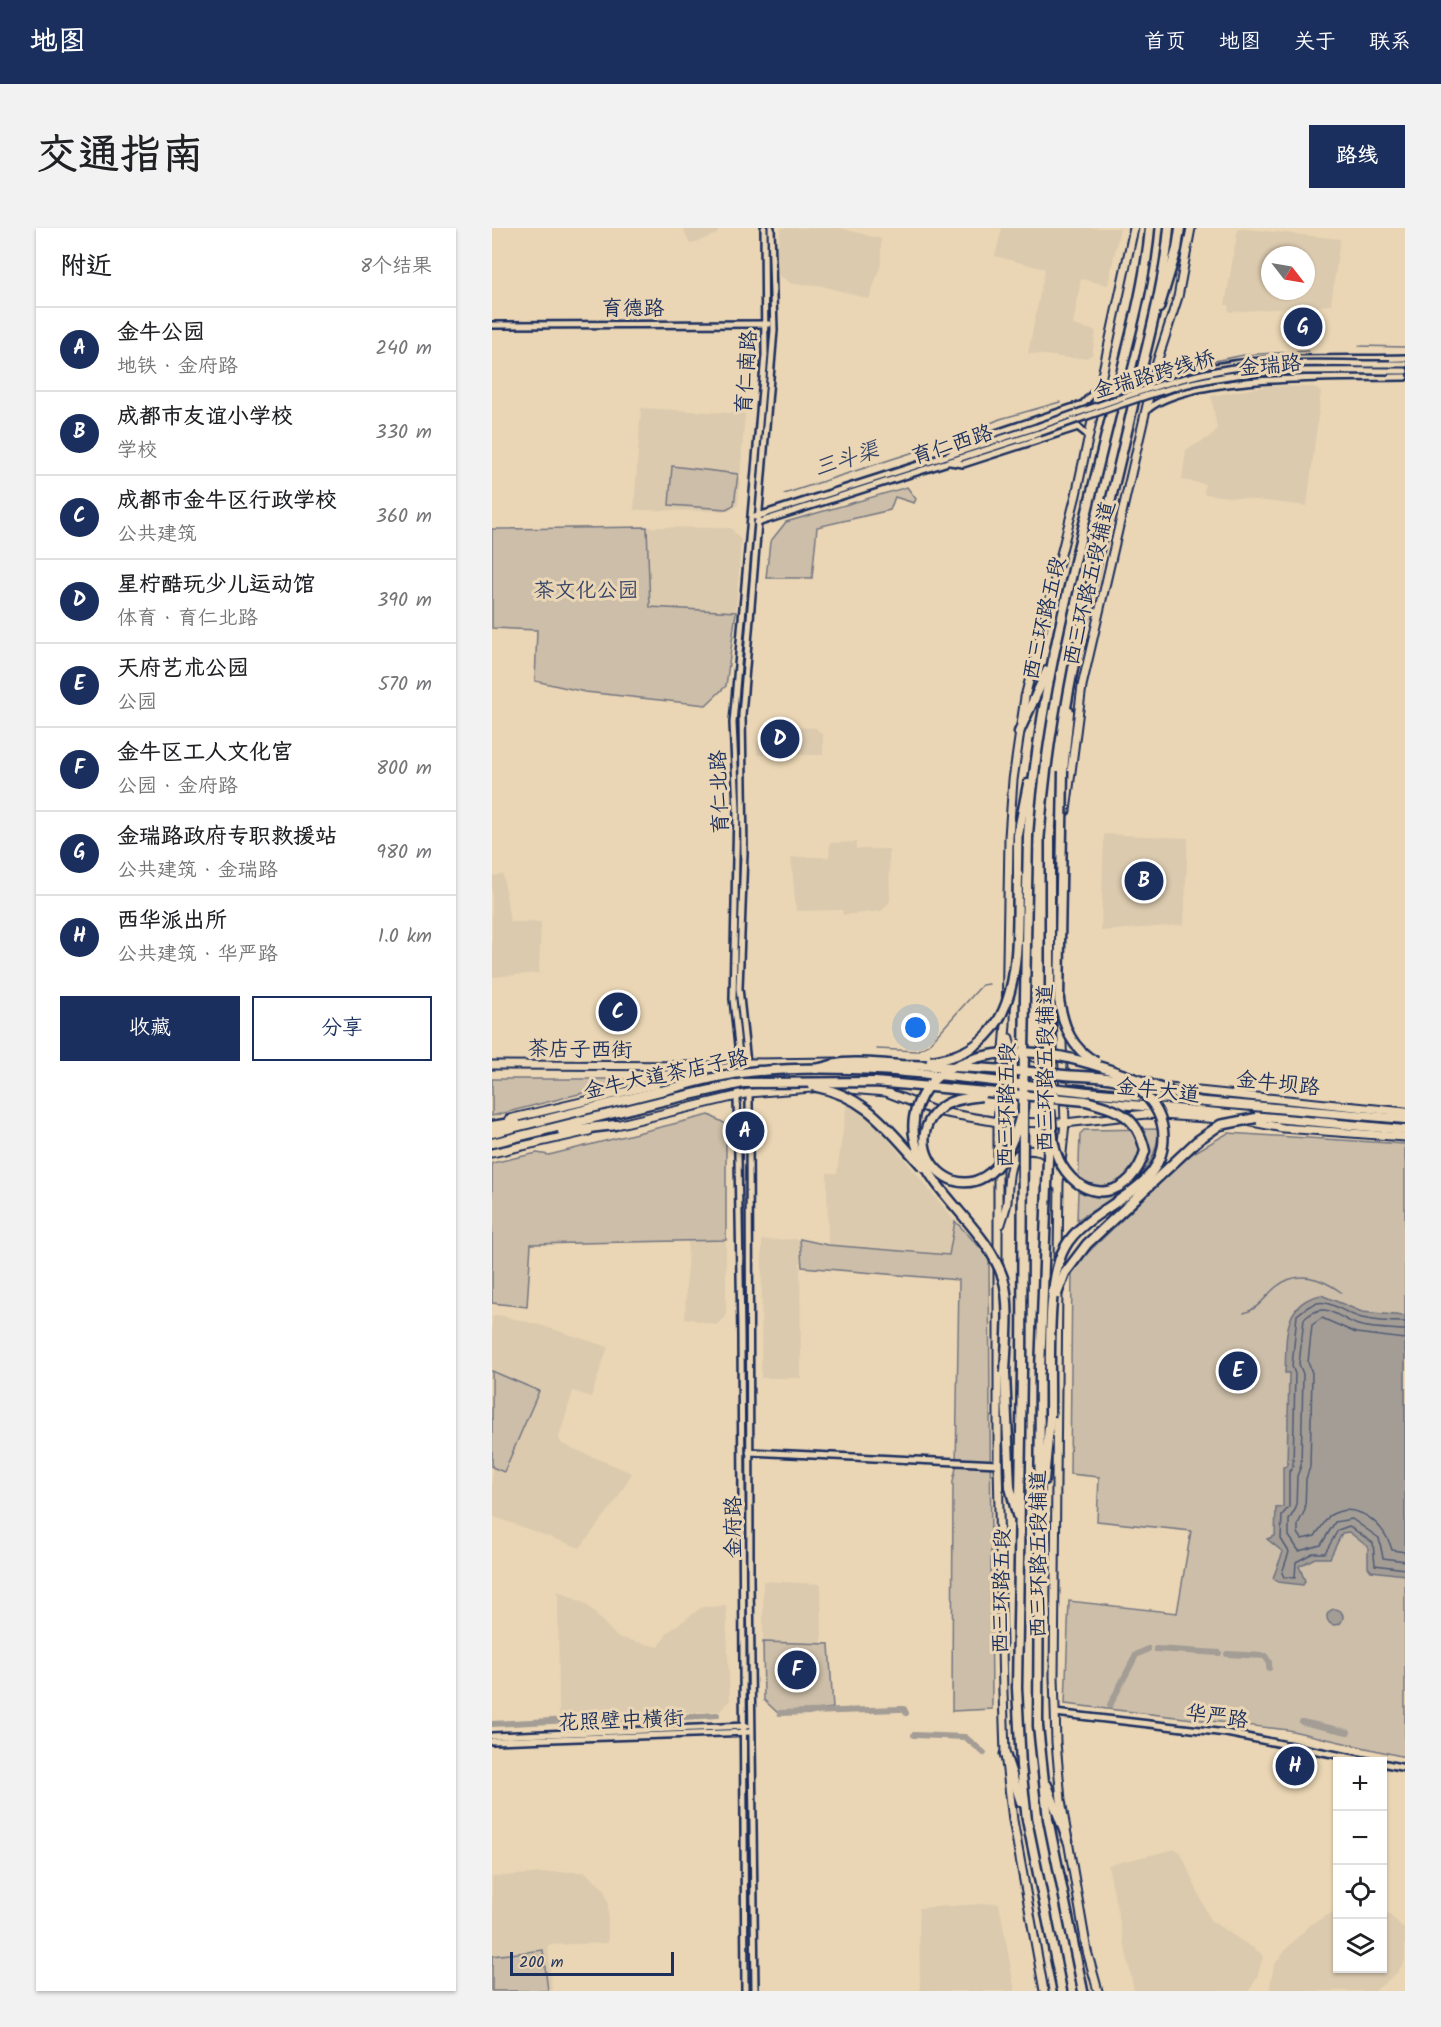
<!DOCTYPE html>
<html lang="zh">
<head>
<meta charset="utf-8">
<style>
  :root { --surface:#fff; --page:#f2f2f2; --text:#202124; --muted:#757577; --line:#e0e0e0; --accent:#1b2f5e }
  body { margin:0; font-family:Kalam,"LXGW WenKai TC",sans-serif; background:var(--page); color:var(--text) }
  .controls { position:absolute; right:18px; bottom:18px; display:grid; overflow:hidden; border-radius:0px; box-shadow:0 2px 4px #0004 }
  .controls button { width:54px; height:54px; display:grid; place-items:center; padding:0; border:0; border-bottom:2px solid var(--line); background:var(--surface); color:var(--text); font:30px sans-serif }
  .compass { position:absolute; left:769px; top:18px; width:54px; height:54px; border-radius:50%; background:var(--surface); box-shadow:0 2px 4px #0004; rotate:121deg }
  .scale { position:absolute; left:18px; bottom:15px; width:164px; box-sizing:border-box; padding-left:6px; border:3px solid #1b2f5e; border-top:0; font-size:16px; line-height:21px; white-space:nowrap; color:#1b2f5e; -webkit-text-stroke:4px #ead6b4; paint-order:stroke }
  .you { position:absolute; left:424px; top:800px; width:21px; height:21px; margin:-15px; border:4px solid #fff; border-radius:50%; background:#1a73e8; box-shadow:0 0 0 9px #1a73e833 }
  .badge { display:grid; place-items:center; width:39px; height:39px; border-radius:50%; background:var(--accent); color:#fff; font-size:20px; font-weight:700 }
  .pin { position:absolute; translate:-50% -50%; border:3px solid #fff; box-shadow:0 2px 6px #0006 }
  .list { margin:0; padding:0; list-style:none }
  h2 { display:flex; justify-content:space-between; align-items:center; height:78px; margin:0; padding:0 24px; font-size:26px }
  h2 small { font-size:20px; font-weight:400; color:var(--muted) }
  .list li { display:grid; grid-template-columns:39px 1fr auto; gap:18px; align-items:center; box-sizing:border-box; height:84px; padding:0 24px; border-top:2px solid var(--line) }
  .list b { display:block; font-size:22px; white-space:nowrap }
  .list p { margin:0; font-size:20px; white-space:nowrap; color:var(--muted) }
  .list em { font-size:20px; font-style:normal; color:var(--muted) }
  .actions { display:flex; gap:12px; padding:18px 24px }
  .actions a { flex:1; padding:14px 0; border:2px solid var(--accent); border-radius:0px; text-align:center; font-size:21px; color:var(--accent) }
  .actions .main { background:var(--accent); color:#fff }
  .icon { flex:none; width:33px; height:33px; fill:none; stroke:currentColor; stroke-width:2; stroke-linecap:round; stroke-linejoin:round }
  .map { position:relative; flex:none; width:913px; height:1763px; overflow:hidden; border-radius:0px }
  header { display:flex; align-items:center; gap:36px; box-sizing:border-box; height:84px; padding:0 30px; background:var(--accent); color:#fff }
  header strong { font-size:28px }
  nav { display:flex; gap:33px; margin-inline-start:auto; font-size:21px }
  .intro { display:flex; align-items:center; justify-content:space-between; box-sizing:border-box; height:144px; padding:0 36px }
  h1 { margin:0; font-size:42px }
  .button { padding:15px 27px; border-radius:0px; background:var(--accent); color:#fff; font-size:21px; font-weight:700 }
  main { display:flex; gap:36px; padding:0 36px }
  aside { flex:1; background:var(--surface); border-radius:0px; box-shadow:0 2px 4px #0004 }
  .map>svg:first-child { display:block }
  .built { fill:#dbcaae; fill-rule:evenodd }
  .green { fill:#ccbea8; stroke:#747683; stroke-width:1.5 }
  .water { fill:#a39d96; stroke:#6d7180; stroke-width:1.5 }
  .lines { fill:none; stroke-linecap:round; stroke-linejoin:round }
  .shore { stroke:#515b74; stroke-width:1.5 }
  .stream { stroke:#6d7180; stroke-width:1.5 }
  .canal { stroke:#a39d96; stroke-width:6 }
  .minor-casing { stroke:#1b2f5e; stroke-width:10 }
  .major-casing { stroke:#1b2f5e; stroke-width:11 }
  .highway-casing { stroke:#1b2f5e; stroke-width:13 }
  .minor { stroke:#ead6b4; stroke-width:5 }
  .major { stroke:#ead6b4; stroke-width:7 }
  .highway { stroke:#ead6b4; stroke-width:8 }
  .minor-bridge-casing { stroke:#1b2f5e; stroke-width:10; stroke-linecap:butt }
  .highway-bridge-casing { stroke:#1b2f5e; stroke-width:13; stroke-linecap:butt }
  .minor-bridge { stroke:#ead6b4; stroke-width:5 }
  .highway-bridge { stroke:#ead6b4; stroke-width:8 }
  .labels { text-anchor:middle; stroke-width:6; stroke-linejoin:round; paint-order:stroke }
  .street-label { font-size:21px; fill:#1b2f5e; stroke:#ead6b4 }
  .park-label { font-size:21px; fill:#364469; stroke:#ead6b4 }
  .water-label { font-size:22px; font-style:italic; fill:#364569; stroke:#ead6b4 }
</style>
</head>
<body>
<header>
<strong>地图</strong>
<nav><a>首页</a><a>地图</a><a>关于</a><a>联系</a></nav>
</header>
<div class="intro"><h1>交通指南</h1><a class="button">路线</a></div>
<main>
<aside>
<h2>附近<small>8个结果</small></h2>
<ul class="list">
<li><span class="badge">A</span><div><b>金牛公园</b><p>地铁 · 金府路</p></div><em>240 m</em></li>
<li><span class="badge">B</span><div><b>成都市友谊小学校</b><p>学校</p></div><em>330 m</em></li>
<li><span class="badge">C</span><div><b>成都市金牛区行政学校</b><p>公共建筑</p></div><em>360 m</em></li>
<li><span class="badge">D</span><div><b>星柠酷玩少儿运动馆</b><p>体育 · 育仁北路</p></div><em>390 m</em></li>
<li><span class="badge">E</span><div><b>天府艺术公园</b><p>公园</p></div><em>570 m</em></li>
<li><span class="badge">F</span><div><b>金牛区工人文化宫</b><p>公园 · 金府路</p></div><em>800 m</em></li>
<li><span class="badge">G</span><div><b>金瑞路政府专职救援站</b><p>公共建筑 · 金瑞路</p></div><em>980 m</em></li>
<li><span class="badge">H</span><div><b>西华派出所</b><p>公共建筑 · 华严路</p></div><em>1.0 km</em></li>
</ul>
<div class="actions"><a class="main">收藏</a><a>分享</a></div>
</aside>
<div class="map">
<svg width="913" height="1763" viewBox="0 0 913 1763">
  <rect width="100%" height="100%" fill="#ead6b4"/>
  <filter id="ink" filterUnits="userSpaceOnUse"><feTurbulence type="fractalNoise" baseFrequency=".0167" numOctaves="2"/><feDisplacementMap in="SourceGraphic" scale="12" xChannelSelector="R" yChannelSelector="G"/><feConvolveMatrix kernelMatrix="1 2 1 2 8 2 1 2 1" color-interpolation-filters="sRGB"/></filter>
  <g filter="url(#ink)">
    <g class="built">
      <polygon points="191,0 227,0 225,6 198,16"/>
      <polygon points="289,0 348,0 389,11 389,36 377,71 327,57 300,56 281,43"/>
      <polygon points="510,0 628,0 616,57 589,51 581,97 604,103 600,127 594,130 576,130 536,125 553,41 503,28"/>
      <path d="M746 0 848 11 839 77 737 84 736 77H733ZM778 27H814V63H778Z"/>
      <polygon points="776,158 822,159 829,164 815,278 712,266 713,256 690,252 694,222 721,207 725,200 719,168"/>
      <polygon points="149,180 253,186 246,277 237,283 142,282"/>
      <polygon points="155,299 239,300 249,312 244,384 158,379"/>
      <polygon points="279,498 324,500 331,508 331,527 265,527 265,515"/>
      <polygon points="612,606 696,610 692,697 609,703"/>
      <polygon points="364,614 364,621 397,621 398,673 390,683 351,687 350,682 304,683 299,629 337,629 338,615"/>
      <polygon points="11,646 18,694 49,694 47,745 0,749 0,648"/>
      <polygon points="355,873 374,884 463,993 457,1027 336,1017 335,945 345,945"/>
      <polygon points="308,1011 309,1150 269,1150 270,1012"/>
      <polygon points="234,1012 234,1089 224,1097 193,1090 196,1013"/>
      <polygon points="6,1087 48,1097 116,1119 99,1169 81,1163 67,1210 70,1216 140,1245 124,1273 88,1320 0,1288 0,1089"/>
      <polygon points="271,1353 329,1356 330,1416 271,1414"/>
      <polygon points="66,1363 94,1376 125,1409 167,1419 176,1404 210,1379 234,1378 238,1473 228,1483 67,1489"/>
      <polygon points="684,1621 689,1625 718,1692 767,1724 771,1729 765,1749 757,1763 642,1763 616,1637"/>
      <polygon points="64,1644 93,1644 112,1661 116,1675 116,1715 56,1717 60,1763 0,1763 0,1649"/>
      <polygon points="507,1675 523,1763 428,1763 427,1680"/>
      <polygon points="891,1681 913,1701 913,1732 906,1744 883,1763 777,1763 782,1737 797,1718 818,1697 845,1682 846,1740 890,1740"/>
    </g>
    <g class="green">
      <polygon points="180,238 246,246 242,277 234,281 177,277"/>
      <polygon points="415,259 424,271 422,275 403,269 398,282 325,299 320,350 274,350 278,314 294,294"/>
      <polygon points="155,299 158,379 244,384 234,458 214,477 93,464 43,453 45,402 0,400 0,301"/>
      <polygon points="0,851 146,851 0,888"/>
      <polygon points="217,887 234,896 234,1012 39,1016 35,1079 0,1075 0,935 45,925 57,927"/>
      <path d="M667 901C662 955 627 966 585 992L588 906 592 902Z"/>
      <polygon points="736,905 913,916 913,1529 796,1502 573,1476 577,1373 685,1385 699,1303 605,1293 607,1249 578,1246 580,1040 696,928"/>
      <polygon points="463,993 497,1029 500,1481 460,1483 461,1253 464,1240 467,1052 310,1039 308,1011 336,1017 457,1027"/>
      <polygon points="0,1143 47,1163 12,1244 0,1239"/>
      <polygon points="271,1414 337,1416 341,1480 288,1487 272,1472"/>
      <polygon points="51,1722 56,1763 0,1763 0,1728"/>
    </g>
    <g class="water">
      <path d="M829 1067 870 1084 913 1088V1347L879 1343 876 1339V1319L857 1304 850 1305 838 1330H823L807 1338 813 1353 811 1357 786 1354 781 1350 791 1324 775 1311 783 1308 784 1280 791 1279V1239L795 1238 797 1145H793C795 1112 789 1075 829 1067Z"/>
      <circle cx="843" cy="1389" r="8"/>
    </g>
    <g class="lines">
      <g class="shore">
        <path d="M913 1094C899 1094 883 1093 870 1090 841 1082 834 1061 805 1087L800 1138 803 1146 801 1238 797 1245V1279L790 1287 789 1311 797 1324 790 1345 792 1349 803 1350 804 1334 821 1325H833L846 1302 857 1298 881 1315 883 1337 913 1341"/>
        <path d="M913 1102C899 1101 880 1101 866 1097 843 1089 834 1071 812 1091L807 1136 811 1146 809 1238 805 1248 804 1280 797 1292V1308L807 1323 829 1317 843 1294 860 1291 887 1310 891 1330 913 1333"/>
        <path d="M913 1111 864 1105 830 1090 820 1097 816 1134 820 1145 818 1239 814 1251 813 1282 806 1296V1305L810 1311 823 1308 837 1288C864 1271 893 1296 900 1322L913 1324"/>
      </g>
      <g class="stream">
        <polyline points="867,118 913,119"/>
        <polyline points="698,138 752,127 817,123"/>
        <polyline points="464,210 508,191 568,174"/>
        <polyline points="292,266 425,223"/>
        <polyline points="385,821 425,823 436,817 490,757 497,756"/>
        <path d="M752 1085C768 1080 773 1068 784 1059 806 1041 829 1050 849 1064"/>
      </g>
      <g class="canal">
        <polyline points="664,1421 727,1425"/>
        <polyline points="735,1426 773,1428 777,1434 777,1440"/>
        <polyline points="618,1477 644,1427 656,1421"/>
        <polyline points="288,1485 408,1481 412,1481 414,1485"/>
        <polyline points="192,1489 225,1487"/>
        <polyline points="97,1491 163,1490"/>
        <polyline points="810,1494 856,1504"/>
        <polyline points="0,1496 80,1492"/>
        <polyline points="422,1507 473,1509 492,1525"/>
      </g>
      <g class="minor-casing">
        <g id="minor">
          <polyline points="0,97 277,96"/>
          <polyline points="898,136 913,136"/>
          <path d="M665 141 667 148 675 151C755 125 830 132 913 130"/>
          <polyline points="898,143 913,143"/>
          <path d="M654 183C693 145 856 150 913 149"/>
          <polyline points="460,224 480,213 591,176 605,161"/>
          <polyline points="458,234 471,236 586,199 596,207"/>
          <polyline points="263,289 545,199"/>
          <polyline points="265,295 547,205"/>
          <polyline points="255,835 247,760 252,625 250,487 282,102 279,0"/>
          <polyline points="484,845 512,848"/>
          <polyline points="257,865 258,1352 263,1763"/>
          <polyline points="257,1224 506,1236"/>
          <polyline points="563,1485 734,1505 881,1534"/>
          <polyline points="0,1508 255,1498"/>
          <polyline points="0,1513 259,1504"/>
          <polyline points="890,1535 913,1540"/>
          <polyline points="253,1763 249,1106 245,868 248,836 241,771 245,581 241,495 273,127 272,0"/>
        </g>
      </g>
      <g class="major-casing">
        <g id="major">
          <polyline points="574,583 590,458 665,134 686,69 699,0"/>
          <path d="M517 810C520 830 541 848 560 834"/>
          <polyline points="0,837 224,838"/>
          <polyline points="454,842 484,845"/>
          <polyline points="512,848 561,850"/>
          <polyline points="578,851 627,856"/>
          <polyline points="677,860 913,884"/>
          <polyline points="17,891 255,835 344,834"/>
          <polyline points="755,893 791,900 913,909"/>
          <polyline points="120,898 257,865 332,859 394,864 443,883 506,894 573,895 654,886 744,892"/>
          <polyline points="0,925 97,903"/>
          <path d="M509 996C511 989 514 981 515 974 517 953 513 917 545 923 561 926 561 944 564 957"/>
          <polyline points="566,1032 567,955 573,895 569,789"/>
          <polyline points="566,1061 562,1448 564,1514 569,1572 595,1723 606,1763"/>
          <polyline points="552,1763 521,1592 513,1526 511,1464 506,1236 506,894 514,796 517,609 521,552 533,469 584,267 642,0"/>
        </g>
      </g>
      <g class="highway-casing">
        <g id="highway">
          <polyline points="667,80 685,21 688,0"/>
          <polyline points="527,504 555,443"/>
          <polyline points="571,543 577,484"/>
          <path d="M536 608C546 463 586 323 620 182 634 122 653 61 658 0"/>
          <path d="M558 610C568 461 609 318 642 173 655 116 672 58 677 0"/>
          <polyline points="526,647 526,607 536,556"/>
          <polyline points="595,864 913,891"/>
          <polyline points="606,874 913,902"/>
          <polyline points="0,898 24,894"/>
          <polyline points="70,903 123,897"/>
          <polyline points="0,905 168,863"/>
          <polyline points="0,915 170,873"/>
          <polyline points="530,1142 525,1460 529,1538 535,1592 570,1763"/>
          <polyline points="548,1142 546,1498 556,1591 591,1763"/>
          <polyline points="513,1145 518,1259 525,1287"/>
          <polyline points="552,1252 558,1189"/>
          <polyline points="513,1526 529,1574"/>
          <polyline points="555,1557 576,1613"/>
        </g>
      </g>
      <use href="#minor" class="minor"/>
      <use href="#major" class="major"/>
      <use href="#highway" class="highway"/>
      <g class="minor-bridge-casing">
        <g id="minor-bridge">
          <path d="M545 199C604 179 663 155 724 143 781 132 841 136 898 136"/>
          <path d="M547 205C609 184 672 157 737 148 790 141 844 143 898 143"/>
        </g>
      </g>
      <g class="highway-bridge-casing">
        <g id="highway-bridge">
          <path d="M571 543 567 772C572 800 579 820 604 834"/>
          <polyline points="558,610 558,874"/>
          <path d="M439 833C536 821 524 720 526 647"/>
          <path d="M324 841C333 839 342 836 351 835 370 833 390 836 409 837 464 838 518 842 572 847 595 849 623 847 643 859 663 872 674 894 671 917 665 967 596 978 573 1019 553 1053 559 1147 558 1189"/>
          <path d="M321 858C376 869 395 900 431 939"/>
          <path d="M168 863C195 857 222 848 249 845 361 831 483 852 595 864"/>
          <path d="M489 868C477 870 460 871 450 879 392 923 493 1018 528 890"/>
          <path d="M170 873 251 855 383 854 594 873C626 882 645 887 653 923 640 969 594 979 569 936 560 921 560 900 558 882"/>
          <polyline points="565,1066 573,1045 595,1016 705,913 728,897 764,890"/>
          <polyline points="530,1142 531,879 536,608"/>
          <polyline points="548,1142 557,905"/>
          <path d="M513 1145C514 1118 519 1075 511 1050 494 1000 444 970 426 922 417 899 422 877 436 858 447 845 463 837 478 832 556 806 634 851 706 873"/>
        </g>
      </g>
      <use href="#minor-bridge" class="minor-bridge"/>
      <use href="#highway-bridge" class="highway-bridge"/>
    </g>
  </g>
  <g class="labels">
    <g class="street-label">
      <text x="141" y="87">育德路</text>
      <text transform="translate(778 137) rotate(-5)" y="7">金瑞路</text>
      <text transform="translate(254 144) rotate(-86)" y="7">育仁南路</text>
      <text transform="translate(662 146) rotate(-16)" y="7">金瑞路跨线桥</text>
      <text transform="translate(460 216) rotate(-18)" y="7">育仁西路</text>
      <text transform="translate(597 355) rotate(-77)" y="7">西三环路五段辅道</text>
      <text transform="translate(552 390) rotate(-77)" y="7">西三环路五段</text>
      <text transform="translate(227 564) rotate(-92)" y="7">育仁北路</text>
      <text transform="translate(88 821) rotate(1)" y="7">茶店子西街</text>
      <text transform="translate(553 840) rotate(-90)" y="7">西三环路五段辅道</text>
      <text transform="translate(174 846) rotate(-12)" y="7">金牛大道茶店子路</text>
      <text transform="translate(786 855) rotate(6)" y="7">金牛坝路</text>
      <text transform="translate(666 862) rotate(6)" y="7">金牛大道</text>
      <text transform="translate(514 877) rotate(-89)" y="7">西三环路五段</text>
      <text transform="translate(241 1299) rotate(-90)" y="7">金府路</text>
      <text transform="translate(546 1326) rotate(-90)" y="7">西三环路五段辅道</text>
      <text transform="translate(509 1363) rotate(-89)" y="7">西三环路五段</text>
      <text transform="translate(725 1488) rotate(8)" y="7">华严路</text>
      <text transform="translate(129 1492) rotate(-2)" y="7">花照壁中横街</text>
    </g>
    <g class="park-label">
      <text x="94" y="369">茶文化公园</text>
    </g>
    <g class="water-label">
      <text transform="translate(354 230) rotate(-18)" y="8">三斗渠</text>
    </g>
  </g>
</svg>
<div class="controls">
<button>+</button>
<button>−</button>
<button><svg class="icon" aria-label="locate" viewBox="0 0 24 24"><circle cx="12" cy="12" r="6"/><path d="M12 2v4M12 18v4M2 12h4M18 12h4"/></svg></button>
<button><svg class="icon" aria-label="layers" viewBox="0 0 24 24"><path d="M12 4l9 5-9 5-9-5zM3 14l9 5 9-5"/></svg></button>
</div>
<svg class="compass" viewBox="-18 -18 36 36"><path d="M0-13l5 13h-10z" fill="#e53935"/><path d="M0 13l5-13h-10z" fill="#757577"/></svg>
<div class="scale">200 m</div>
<div class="you"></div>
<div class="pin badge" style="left:253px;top:903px">A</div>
<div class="pin badge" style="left:652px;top:653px">B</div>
<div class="pin badge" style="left:126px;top:784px">C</div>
<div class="pin badge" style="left:288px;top:511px">D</div>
<div class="pin badge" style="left:746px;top:1143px">E</div>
<div class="pin badge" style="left:305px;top:1442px">F</div>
<div class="pin badge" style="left:811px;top:99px">G</div>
<div class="pin badge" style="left:803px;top:1538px">H</div>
</div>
</main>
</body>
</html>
